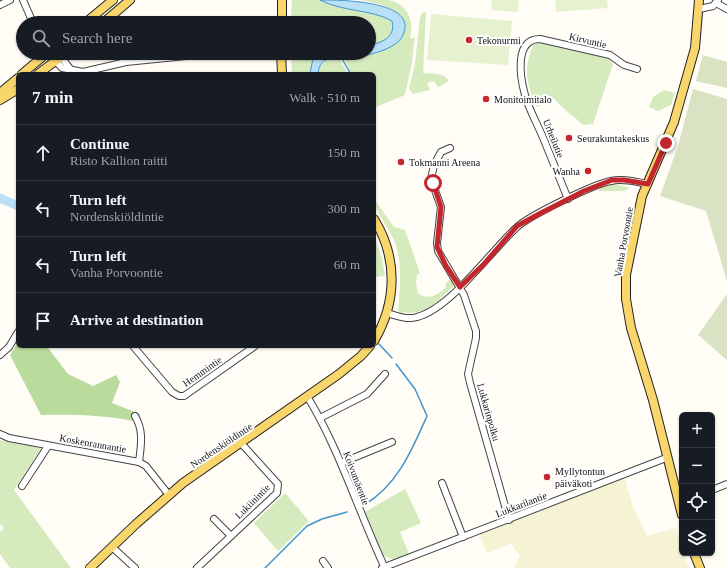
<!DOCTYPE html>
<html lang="en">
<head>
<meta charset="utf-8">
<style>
  :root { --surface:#171b24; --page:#20242c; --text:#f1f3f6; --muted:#9ea1a6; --line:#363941 }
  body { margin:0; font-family:"Times New Roman",serif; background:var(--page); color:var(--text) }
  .controls { position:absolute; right:12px; bottom:12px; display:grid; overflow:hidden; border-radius:6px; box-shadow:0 1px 3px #0004 }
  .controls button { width:36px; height:36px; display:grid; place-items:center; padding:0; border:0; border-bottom:1px solid var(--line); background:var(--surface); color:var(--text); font:20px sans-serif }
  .stop { position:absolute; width:12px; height:12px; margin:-9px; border:3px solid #c4262e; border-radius:50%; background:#fff }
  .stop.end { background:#c4262e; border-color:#fff; box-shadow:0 1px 4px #0008 }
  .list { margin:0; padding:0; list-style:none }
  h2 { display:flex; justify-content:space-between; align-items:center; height:52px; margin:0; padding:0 16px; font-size:17px }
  h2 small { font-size:13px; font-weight:400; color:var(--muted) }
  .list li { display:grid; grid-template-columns:26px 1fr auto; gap:12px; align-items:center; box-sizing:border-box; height:56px; padding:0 16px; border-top:1px solid var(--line) }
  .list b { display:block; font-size:15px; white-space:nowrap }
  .list p { margin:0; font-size:13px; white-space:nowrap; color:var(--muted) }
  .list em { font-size:13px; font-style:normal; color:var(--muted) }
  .icon { flex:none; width:22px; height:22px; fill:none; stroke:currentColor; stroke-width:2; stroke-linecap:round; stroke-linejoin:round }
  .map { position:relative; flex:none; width:727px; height:568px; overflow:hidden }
  .search { position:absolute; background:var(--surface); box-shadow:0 1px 3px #0004; left:16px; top:16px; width:360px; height:44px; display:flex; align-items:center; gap:10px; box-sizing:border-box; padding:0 14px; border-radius:22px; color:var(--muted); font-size:15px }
  .panel { position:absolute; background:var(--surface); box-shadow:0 1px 3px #0004; left:16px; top:72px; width:360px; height:276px; border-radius:6px }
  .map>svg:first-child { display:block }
  .farmland { fill:#f6f3d4 }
  .green { fill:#d5ebbd }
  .forest { fill:#b9dc9c }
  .cemetery { fill:#d9e3c4 }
  .pitch { fill:#e6f2cf }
  .water { fill:#b9e0f7; stroke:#3f96cf }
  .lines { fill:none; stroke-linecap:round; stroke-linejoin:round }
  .stream { stroke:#3f96cf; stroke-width:1.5 }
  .river { stroke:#b9e0f7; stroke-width:9 }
  .minor-casing { stroke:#444; stroke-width:8 }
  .major-casing { stroke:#222; stroke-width:10 }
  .minor { stroke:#fff; stroke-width:6 }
  .major { stroke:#f9d66b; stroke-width:8 }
  .route { stroke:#c4262e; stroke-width:5 }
  .poi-dot { fill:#c4262e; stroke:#fff; stroke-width:1.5 }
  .labels { text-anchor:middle; stroke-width:4; stroke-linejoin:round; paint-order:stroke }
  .poi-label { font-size:10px; fill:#111; stroke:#fff; text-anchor:start }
  .street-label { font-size:10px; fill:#111; stroke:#fff }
</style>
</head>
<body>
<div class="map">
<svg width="727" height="568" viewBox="0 0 727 568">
  <rect width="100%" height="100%" fill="#fffdf5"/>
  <polygon class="farmland" points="621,479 625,479 633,507 647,536 676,528 682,547 682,553 684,553 689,568 516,568 514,566 520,556 511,543 487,553 480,536 490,523 573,492 607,485"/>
  <g class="green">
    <path d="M292 0H320L345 8 383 16 392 21C396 37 382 43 369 45V23H291Z"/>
    <path d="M359 0C368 0 379 0 388 0 407 3 415 21 410 38H414L415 36 412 62 405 95 374 108V74H351L344 58H354L377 53 398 42 402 18C391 5 376 3 359 0Z"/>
    <path d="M423 12H426L423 73C432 74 443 72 449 81L438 87 434 81 427 83 430 90 413 94 409 89 415 64 420 17Z"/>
    <path d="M541 43 607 57 613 64 593 124 583 125C573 115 562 109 554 98L537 107C526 82 523 71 533 45Z"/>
    <polygon points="291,53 318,53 313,58 310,74 292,74"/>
    <path d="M335 57H339L348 74H318C319 63 325 61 335 57Z"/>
    <polygon points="664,90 675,93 671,105 658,111 649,107 653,97"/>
    <polygon points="615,184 630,188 624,191 599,191 599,189 606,185"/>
    <path d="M374 199 394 227 405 230 420 273 417 275 416 283 418 293C428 301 438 295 446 287V283L450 279 453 281V287C435 303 424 318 398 311 400 287 403 262 394 240 389 228 374 210 374 199Z"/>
    <polygon points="374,235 382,258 385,276 374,277"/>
    <polygon points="0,440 41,448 14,490 71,568 10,568 0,554 0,532 4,528 0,524"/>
    <polygon points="405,489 421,523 400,532 409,554 394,560 382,555 363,513"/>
    <polygon points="285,493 309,521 278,551 254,523"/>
  </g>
  <path class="forest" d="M18 342V346H51L48 348 68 374 93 386 116 375 120 382 112 403 140 414 139 435 134 421C104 415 72 414 41 415L10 355Z"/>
  <g class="cemetery">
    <polygon points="703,55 727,62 727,88 696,81"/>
    <polygon points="693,89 727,99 727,281 706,211 660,196 678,146"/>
    <polygon points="727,294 727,360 698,335"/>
  </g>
  <g class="pitch">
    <polygon points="492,0 519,0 518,12 491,10"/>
    <polygon points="555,0 607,0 608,8 556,12"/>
    <polygon points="431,14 512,21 508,65 427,60"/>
  </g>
  <path class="water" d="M320 0C339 0 419 0 403 35 397 50 365 56 352 58 338 61 320 52 318 74H310L313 58 318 53H369V45C382 43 396 37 392 21 371 9 343 12 320 0Z"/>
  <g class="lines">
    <g class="stream">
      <polyline points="341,57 350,73"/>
      <polyline points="379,344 392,358"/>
      <path d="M364 505C397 486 412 450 427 416L415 389 396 364"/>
      <polyline points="265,568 307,526 322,519 347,512"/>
    </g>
    <polyline class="river" points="0,198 18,206"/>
    <g class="minor-casing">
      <g id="minor">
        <polyline points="23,0 33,23"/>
        <polyline points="716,3 727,9"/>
        <polyline points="0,5 10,0"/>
        <polyline points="699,9 713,6 718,0"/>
        <polyline points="48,53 62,68 83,72 126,62 216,53"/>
        <polyline points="58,53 71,70"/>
        <polyline points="450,148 441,152 434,165 431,179 441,207 437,243 438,251 464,295 476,331 476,338 468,374 470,383 509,520"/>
        <path d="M568 199C560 179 552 160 544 140 538 125 529 110 525 95 520 77 514 39 540 39L610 55 624 65 637 69"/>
        <path d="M387 313C397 316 407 320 417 317 450 309 491 251 516 228 528 216 594 184 611 181 623 178 636 182 648 184"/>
        <polyline points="133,346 172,392 179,396 184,396 255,346"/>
        <polyline points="0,355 9,347 18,332"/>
        <path d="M307 396C340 450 358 511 385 568"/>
        <path d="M135 416C144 431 141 445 139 462"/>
        <polyline points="320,418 367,394 385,374"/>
        <polyline points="0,434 9,438 139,462 146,466 169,495"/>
        <polyline points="341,463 392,442"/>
        <polyline points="442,483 463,537"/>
        <polyline points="22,486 48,446"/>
        <polyline points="712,490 727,484"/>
        <polyline points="214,519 231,536"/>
        <polyline points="112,547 135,568"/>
        <polyline points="323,561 328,568"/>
        <polyline points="197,568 277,493 278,484 241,443"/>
        <polyline points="382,568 666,458"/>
      </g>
    </g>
    <g class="major-casing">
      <g id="major">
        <polyline points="85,23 113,0"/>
        <polyline points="103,23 130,0"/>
        <polyline points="282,23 282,0"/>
        <polyline points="281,53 282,74"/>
        <polyline points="22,74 47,53"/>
        <polyline points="38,74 66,53"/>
        <polyline points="0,93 18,78"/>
        <polyline points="0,100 18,89"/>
        <path d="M374 219C398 258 397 302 374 341"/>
        <polyline points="682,515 653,400 631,328 626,299 626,275 642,196 674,122 695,48 699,0"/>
        <polyline points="694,553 700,568"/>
        <polyline points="90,568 136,524 183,483 339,374 361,356 370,346"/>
      </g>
    </g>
    <use href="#minor" class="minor"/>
    <use href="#major" class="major"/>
  </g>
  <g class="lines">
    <polyline class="route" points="433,183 441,207 437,247 446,266 460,287 484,264 517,226 539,214 584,191 612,180 624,180 648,184 666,143"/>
  </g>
  <g class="poi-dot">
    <circle cx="469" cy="40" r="4"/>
    <circle cx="486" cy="99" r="4"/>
    <circle cx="569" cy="138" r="4"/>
    <circle cx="401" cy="162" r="4"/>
    <circle cx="588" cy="171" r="4"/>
    <circle cx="547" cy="477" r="4"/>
  </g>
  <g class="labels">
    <g class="poi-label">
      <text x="477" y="44">Tekonurmi</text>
      <text x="494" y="103">Monitoimitalo</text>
      <text x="577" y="142">Seurakuntakeskus</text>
      <text x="409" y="166">Tokmanni Areena</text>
      <text x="580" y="175" text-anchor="end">Wanha</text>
      <text x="555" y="475">Myllytontun<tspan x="555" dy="12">päiväkoti</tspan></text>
    </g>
    <g class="street-label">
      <text transform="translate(588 40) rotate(13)" y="4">Kirvuntie</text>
      <text transform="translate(554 138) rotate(68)" y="4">Urheilutie</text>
      <text transform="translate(623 242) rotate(-80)" y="4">Vanha Porvoontie</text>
      <text transform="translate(202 371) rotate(-35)" y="4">Hemmintie</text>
      <text transform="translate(489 412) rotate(74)" y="4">Lukkarinpolku</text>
      <text transform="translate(93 443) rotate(10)" y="4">Koskenrannantie</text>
      <text transform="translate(221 445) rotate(-34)" y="4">Nordenskiöldintie</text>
      <text transform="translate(357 478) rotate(69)" y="4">Koivumäentie</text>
      <text transform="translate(252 501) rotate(-45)" y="4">Lukiinintie</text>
      <text transform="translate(521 504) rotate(-21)" y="4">Lukkarilantie</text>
    </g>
  </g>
</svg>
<div class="controls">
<button>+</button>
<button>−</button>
<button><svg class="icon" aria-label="locate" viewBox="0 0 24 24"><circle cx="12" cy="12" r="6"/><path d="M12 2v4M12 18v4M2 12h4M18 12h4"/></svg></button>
<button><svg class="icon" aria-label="layers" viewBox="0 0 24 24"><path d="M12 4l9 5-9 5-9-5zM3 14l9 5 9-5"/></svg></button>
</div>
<div class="stop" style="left:433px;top:183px"></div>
<div class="stop end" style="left:666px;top:143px"></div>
<div class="search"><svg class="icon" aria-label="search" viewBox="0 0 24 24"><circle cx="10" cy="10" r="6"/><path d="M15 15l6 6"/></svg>Search here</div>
<section class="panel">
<h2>7 min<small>Walk · 510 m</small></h2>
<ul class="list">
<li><svg class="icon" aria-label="ahead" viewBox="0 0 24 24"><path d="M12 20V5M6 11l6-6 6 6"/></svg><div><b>Continue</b><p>Risto Kallion raitti</p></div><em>150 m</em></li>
<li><svg class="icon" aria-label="left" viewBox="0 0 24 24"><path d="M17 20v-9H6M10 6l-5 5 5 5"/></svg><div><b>Turn left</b><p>Nordenskiöldintie</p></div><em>300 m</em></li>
<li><svg class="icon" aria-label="left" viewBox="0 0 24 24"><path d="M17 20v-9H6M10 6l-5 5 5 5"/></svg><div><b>Turn left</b><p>Vanha Porvoontie</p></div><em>60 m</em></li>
<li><svg class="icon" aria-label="arrive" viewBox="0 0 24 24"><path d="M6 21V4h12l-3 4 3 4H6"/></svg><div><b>Arrive at destination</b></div></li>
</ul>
</section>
</div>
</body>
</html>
